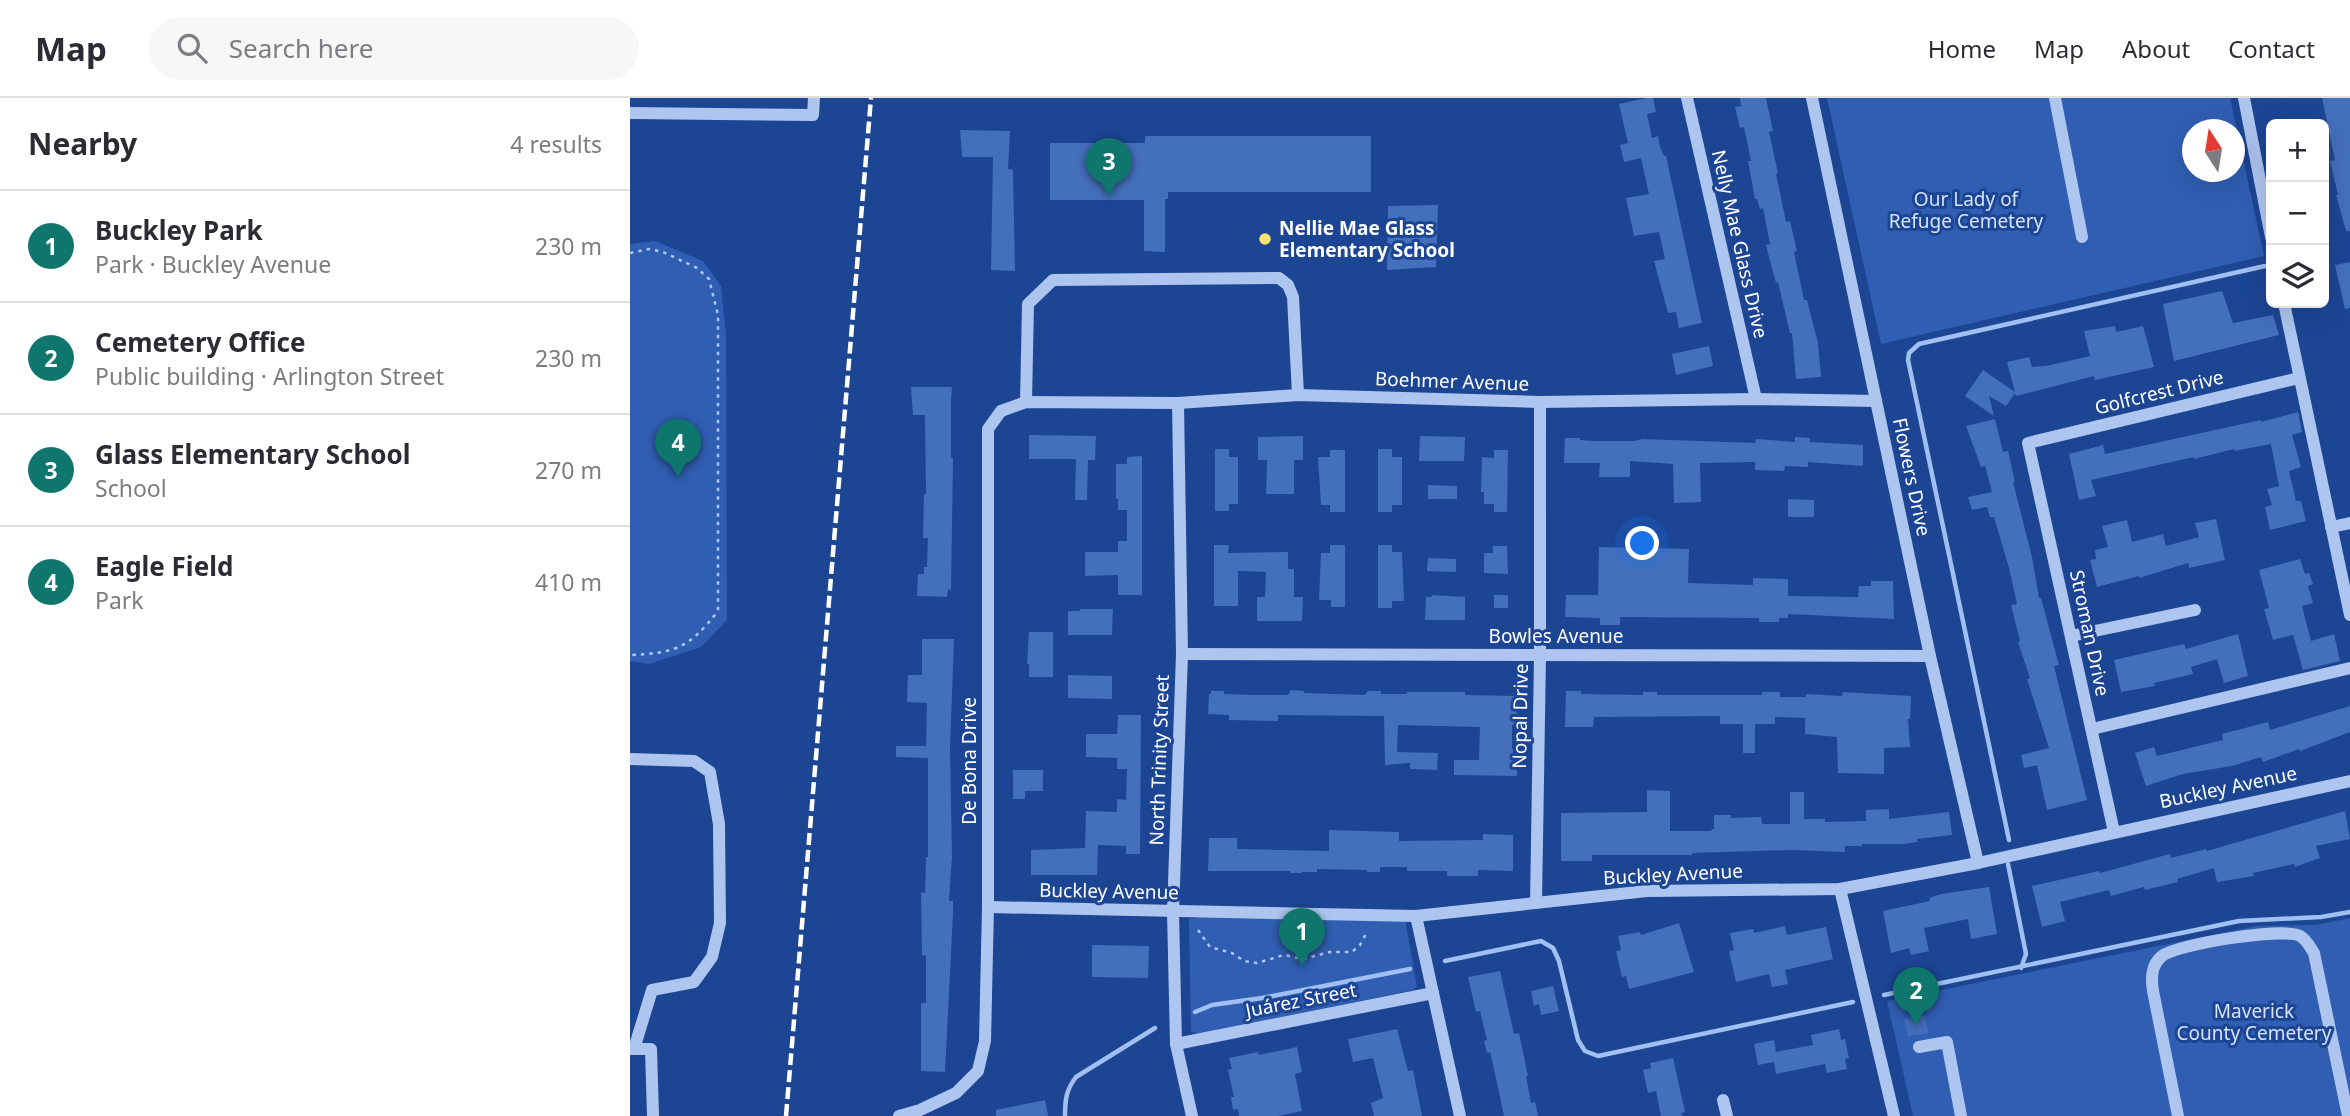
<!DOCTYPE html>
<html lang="en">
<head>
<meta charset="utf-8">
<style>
  :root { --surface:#fff; --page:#f7f7f7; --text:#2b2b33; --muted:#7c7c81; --line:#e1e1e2; --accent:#0f766e }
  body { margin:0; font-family:"Noto Sans",sans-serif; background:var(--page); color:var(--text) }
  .controls { position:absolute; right:21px; top:21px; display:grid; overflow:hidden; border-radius:10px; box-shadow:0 7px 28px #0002 }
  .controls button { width:63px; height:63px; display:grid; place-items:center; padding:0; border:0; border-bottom:2px solid var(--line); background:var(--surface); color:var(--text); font:35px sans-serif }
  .compass { position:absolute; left:1552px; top:21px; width:63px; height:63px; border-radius:50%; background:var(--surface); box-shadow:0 7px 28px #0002; rotate:348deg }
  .you { position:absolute; left:1013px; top:446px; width:24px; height:24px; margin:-18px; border:5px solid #fff; border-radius:50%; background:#1a73e8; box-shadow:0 0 0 10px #1a73e833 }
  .badge { display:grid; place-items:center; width:46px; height:46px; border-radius:50%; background:var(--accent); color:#fff; font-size:23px; font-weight:700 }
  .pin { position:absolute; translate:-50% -58px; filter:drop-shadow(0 2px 4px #0008) }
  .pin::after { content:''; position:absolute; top:37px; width:24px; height:21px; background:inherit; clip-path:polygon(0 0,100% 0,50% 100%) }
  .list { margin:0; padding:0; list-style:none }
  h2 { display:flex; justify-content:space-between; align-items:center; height:91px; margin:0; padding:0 28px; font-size:30px }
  h2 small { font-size:23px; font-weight:400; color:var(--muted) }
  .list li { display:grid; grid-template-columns:46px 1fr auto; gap:21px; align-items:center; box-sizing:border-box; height:112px; padding:0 28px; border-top:2px solid var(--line) }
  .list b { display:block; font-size:26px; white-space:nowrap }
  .list p { margin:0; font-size:23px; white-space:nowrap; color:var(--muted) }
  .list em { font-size:23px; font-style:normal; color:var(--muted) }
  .icon { flex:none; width:38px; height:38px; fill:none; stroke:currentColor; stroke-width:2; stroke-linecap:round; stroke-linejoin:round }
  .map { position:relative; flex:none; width:1720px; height:1018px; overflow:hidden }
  header { display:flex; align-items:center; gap:42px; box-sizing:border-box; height:98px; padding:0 35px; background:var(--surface); border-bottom:2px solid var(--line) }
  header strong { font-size:33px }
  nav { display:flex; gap:38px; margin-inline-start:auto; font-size:24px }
  .search { width:490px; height:63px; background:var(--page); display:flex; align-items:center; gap:18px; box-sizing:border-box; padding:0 24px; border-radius:38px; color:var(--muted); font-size:26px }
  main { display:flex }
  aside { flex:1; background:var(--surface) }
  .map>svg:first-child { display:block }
  .green { fill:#305eb2; fill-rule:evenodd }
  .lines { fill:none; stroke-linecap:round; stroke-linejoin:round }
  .stream { stroke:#a1bff1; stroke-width:4.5 }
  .building { fill:#446fbb }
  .path { stroke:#aec5ef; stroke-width:2.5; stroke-dasharray:3.5 5; stroke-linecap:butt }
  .minor { stroke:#aec5ef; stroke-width:12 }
  .rail { stroke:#fff; stroke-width:4.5; stroke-dasharray:12 5; stroke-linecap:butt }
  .poi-dot { fill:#ffe26c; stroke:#1c4594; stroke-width:2.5 }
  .labels { text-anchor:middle; stroke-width:6; stroke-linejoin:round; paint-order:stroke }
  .park-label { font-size:19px; fill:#d4e2fb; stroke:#1c4594 }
  .poi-label { font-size:19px; font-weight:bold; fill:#fff; stroke:#1c4594; text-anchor:start }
  .street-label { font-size:19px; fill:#fff; stroke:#1c4594 }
</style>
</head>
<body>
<header>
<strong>Map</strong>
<div class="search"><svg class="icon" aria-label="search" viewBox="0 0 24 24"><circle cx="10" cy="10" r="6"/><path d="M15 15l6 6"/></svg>Search here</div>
<nav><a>Home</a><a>Map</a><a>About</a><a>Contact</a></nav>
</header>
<main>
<aside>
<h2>Nearby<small>4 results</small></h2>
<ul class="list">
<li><span class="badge">1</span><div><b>Buckley Park</b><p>Park · Buckley Avenue</p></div><em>230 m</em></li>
<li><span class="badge">2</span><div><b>Cemetery Office</b><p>Public building · Arlington Street</p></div><em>230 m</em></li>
<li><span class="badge">3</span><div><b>Glass Elementary School</b><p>School</p></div><em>270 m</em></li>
<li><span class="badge">4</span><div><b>Eagle Field</b><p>Park</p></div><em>410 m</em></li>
</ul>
</aside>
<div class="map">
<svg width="1720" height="1018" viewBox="0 0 1720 1018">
  <rect width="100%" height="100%" fill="#1c4594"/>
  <g class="green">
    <path d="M1197 0H1600L1634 158 1251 246ZM1562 32H1604V74H1562Z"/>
    <polygon points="25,143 73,163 91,188 96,237 97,522 71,549 19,566 0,563 0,146"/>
    <polygon points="570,819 775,821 787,889 783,892 568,936 561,933 559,821"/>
    <polygon points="1720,820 1720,1018 1283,1018 1257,903 1627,828 1686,827"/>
  </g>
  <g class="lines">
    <g class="stream">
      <polyline points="1379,742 1278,262 1279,255 1289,246 1635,168"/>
      <polyline points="1378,766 1396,856 1391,870"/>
      <polyline points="815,863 911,843 923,850 929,863 948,942 955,953 968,958 1223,904"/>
      <polyline points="1254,897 1609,823 1691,819 1720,814"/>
      <polyline points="565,914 582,907 632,900 780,871"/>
      <path d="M435 1018C435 1002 436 992 446 979L525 930"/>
    </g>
  </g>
  <g class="building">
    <polygon points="1016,0 1023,0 1026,14 1017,16 1022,40 1028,38 1030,49 1034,58 1036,58 1072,225 1049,230 1046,214 1038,215 1024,163 1035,161 1029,134 1004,138 996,100 1019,96 1011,60 994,64 990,47 998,45 989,6"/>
    <polygon points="1110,0 1136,0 1143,33 1139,34 1148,75 1146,76 1156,124 1160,123 1167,153 1164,154 1174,202 1177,202 1188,245 1191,279 1166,281 1162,235 1160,235 1148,184 1146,185 1139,159 1136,147 1140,146 1133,110 1130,111 1127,101 1125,101 1118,63 1121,63 1114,29 1110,30 1105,9 1111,8"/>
    <polygon points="1692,0 1720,0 1720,133 1716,133 1706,97 1708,97 1700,63 1705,62"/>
    <polygon points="330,32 380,33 378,71 383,72 385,173 361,172 363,59 332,59"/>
    <polygon points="515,38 741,38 741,94 538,94 538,101 535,101 535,154 514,153 514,102 420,102 420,45 515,45"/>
    <polygon points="808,107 806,169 757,172 758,108"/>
    <polygon points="1720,164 1720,210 1715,211 1705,167"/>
    <polygon points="1592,193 1603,225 1643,217 1649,237 1544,263 1533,206"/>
    <polygon points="1485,228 1486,234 1513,228 1524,269 1465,282 1464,278 1386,298 1385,295 1376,308 1359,298 1364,318 1335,298 1353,272 1385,294 1377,264 1399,259 1402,269 1416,268 1460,258 1454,233"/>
    <polygon points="1079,248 1083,268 1046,277 1042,256"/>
    <polygon points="281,289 322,289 321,302 321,360 323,360 321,492 318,491 317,499 287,498 288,476 294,476 294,469 297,469 298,440 293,440 294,396 296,396 295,317 283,317"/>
    <polygon points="1668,314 1672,334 1662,337 1671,369 1659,373 1666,403 1671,403 1676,423 1640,432 1635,409 1642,407 1637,391 1649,388 1641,346 1604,353 1604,351 1564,361 1564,359 1461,382 1466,398 1449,402 1439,356 1473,347 1475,356 1631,322 1631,324"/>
    <polygon points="1365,321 1373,354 1378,353 1385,384 1383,384 1402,459 1409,500 1411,500 1429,567 1424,568 1457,702 1417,712 1407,667 1394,670 1391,657 1419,650 1397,581 1400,580 1388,544 1390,543 1381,507 1387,506 1379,470 1364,419 1360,419 1357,409 1342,412 1338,399 1362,394 1355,368 1351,369 1336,328"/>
    <polygon points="399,337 466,338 465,362 458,362 457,402 445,402 446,361 399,361"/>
    <polygon points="673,338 673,362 664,362 664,396 636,396 637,362 628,362 628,339"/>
    <polygon points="790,338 835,339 834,363 789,363"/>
    <polygon points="1165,339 1180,340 1180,344 1233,347 1233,368 1178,364 1178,369 1155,368 1154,373 1125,372 1125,364 1070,365 1071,404 1044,405 1043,366 1000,363 1000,379 969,379 970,365 934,365 935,340 950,340 950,342 963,343 1004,343 1013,341 1125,345 1126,341 1165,344"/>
    <polygon points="585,351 599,351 599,359 608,359 608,406 599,406 599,413 585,413"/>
    <polygon points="748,351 762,351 762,359 772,359 772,407 762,407 762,414 748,414"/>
    <polygon points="700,352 715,352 715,414 700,414 700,407 691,407 688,359 700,359"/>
    <polygon points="864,352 878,352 877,414 864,414 864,406 854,406 854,394 851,394 852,359 864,360"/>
    <polygon points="512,358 512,497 488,497 488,477 455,478 455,454 488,454 488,443 497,443 497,412 488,412 488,401 486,401 486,366 497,366 497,359"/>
    <polygon points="798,387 827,388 827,401 798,401"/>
    <polygon points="1158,401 1184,402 1184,419 1158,419"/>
    <polygon points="1586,421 1595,462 1559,470 1558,465 1509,480 1509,478 1467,489 1460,462 1466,461 1465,452 1478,449 1472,428 1497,422 1502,444 1533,436 1536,448 1569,439 1565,425"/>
    <polygon points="1006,441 1022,441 1022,450 1059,451 1058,485 1123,487 1123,480 1158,481 1158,498 1228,499 1229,488 1241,488 1241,483 1263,483 1264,521 1158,516 1158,520 1149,520 1149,524 1129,524 1129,520 990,519 990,527 970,527 970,520 935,519 936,497 968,497 969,449 1006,450"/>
    <polygon points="584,447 599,447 598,455 658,454 658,471 664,471 664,499 673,499 672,523 627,523 627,499 635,499 636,474 608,473 608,508 584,508"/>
    <polygon points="700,447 715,447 715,509 701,509 701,502 689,502 691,455 700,455"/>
    <polygon points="748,447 762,447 762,454 772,454 774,503 762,503 762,510 748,510"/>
    <polygon points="863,448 877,448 878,476 854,475 854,455 863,455"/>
    <polygon points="798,460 826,461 826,474 797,473"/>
    <polygon points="1670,461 1675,476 1679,475 1683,486 1678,488 1683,505 1672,508 1681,543 1704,536 1710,563 1673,572 1663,537 1643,542 1634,511 1639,510 1629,472"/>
    <polygon points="802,497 835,499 835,522 795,522 796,499 802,499"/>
    <rect x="864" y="497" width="14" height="13"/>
    <polygon points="450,511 483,511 482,537 438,537 438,513 450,513"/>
    <polygon points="399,534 423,534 423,579 399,579 399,566 397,566"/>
    <polygon points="1608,536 1618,578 1594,585 1587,561 1561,569 1563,576 1524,585 1525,588 1491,594 1484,562 1554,546 1556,551"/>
    <polygon points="292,541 324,541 320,650 322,759 319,803 323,803 323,816 315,974 291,973 291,905 296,905 296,858 292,857 291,794 295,795 296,759 298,759 298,660 266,659 266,648 296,648 297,605 277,604 278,577 292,577"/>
    <polygon points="438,577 482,578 482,601 438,600"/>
    <polygon points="661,592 674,593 674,595 735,597 738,593 751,593 751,596 777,596 777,594 835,594 835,597 887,598 886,627 882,627 882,651 883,651 883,661 887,661 887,678 824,677 824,662 849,662 850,629 768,627 767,654 808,655 807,672 780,671 780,665 755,667 754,618 648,617 648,623 599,622 599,617 578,616 579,596 581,596 581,593 594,593 594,596 626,597 658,597"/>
    <polygon points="936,593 951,593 951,596 1011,597 1013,597 1013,594 1027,594 1027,597 1132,597 1132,594 1150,594 1150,599 1176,599 1176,596 1212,598 1213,594 1281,598 1280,621 1278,621 1280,649 1254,650 1254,676 1208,675 1207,639 1175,636 1175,620 1145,619 1145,626 1125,626 1125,655 1113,655 1113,626 1090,626 1090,618 964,619 963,629 935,629"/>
    <polygon points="1720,608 1720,634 1670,653 1669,651 1633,664 1631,659 1602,668 1553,676 1516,688 1505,655 1524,649 1527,658 1593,642 1592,636 1638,624 1640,632"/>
    <polygon points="488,617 511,617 510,756 496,756 496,748 468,747 467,777 401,777 401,752 455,750 456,713 487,714 487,701 496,702 497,671 487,671 487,660 456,659 456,636 487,636"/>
    <polygon points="383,672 413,672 413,693 395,693 395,701 383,701"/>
    <polygon points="1017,692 1040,693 1040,733 1081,733 1082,731 1084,731 1084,717 1101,717 1101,720 1131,719 1132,726 1160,726 1160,694 1174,694 1174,721 1195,721 1195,724 1236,723 1236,712 1259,711 1259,721 1319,714 1322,737 1287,741 1287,744 1274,746 1232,746 1232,748 1215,748 1215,754 1162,752 1062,755 1062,757 962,757 962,763 931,763 931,715 1017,714"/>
    <polygon points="1715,713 1720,741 1686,748 1690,760 1665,769 1664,766 1623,775 1624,778 1587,784 1584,770 1547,781 1548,784 1515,792 1514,789 1481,798 1479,792 1430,804 1435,823 1412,829 1402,788 1469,773 1470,775 1540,756 1541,760 1576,751 1577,753"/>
    <polygon points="699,732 769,734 769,743 853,742 853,736 883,737 883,773 848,772 848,778 817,778 817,773 777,773 777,769 750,769 750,774 737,774 737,772 687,771 687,774 672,774 672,775 660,775 660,773 578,773 579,740 607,740 607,751 699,753"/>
    <polygon points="1359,789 1367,836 1341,841 1338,821 1294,830 1299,853 1281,857 1279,850 1261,855 1253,813 1300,803 1299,800 1311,796"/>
    <polygon points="1049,825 1064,874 999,891 996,878 992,879 986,853 991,852 988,838 1010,834 1011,837"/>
    <polygon points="1155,828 1157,837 1196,829 1203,861 1155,872 1158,886 1142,889 1139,876 1106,884 1099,853 1104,852 1100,835 1123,831 1124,835"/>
    <polygon points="462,847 519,848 518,880 462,879"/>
    <polygon points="870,873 884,936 889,935 898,978 896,978 901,1005 905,1004 908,1018 874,1018 862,962 860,954 857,955 854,943 857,942 850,913 846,914 838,879"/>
    <polygon points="923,888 929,913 911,917 909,906 904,908 901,893"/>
    <polygon points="1294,918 1299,935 1278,938 1274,921"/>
    <polygon points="767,931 778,973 783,972 792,1018 744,1018 741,1005 753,1000 743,960 723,964 718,941"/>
    <polygon points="1209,931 1211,942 1215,941 1219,960 1215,961 1217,971 1197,975 1195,966 1146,976 1144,964 1128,967 1124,946 1144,942 1146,954 1183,947 1181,937"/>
    <polygon points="667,949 672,974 665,976 672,1013 648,1018 609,1018 608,1011 603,1012 601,999 604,999 598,972 602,971 599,960 628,954 629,957"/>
    <polygon points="1043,960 1055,1014 1051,1015 1052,1018 1031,1018 1026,993 1018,995 1013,972 1021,970 1020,965"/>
    <polygon points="415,1002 418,1018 366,1018 366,1012"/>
  </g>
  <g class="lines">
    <g class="path">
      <path d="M0 155 19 151 33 154 67 170 79 181 88 217V513C59 550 46 555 0 557"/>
      <polyline points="568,832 580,849 602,855 614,863 627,865 654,857 673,861 700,854 722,854 730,847 737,834"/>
    </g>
    <g class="minor">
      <polyline points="1057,0 1126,301"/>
      <polyline points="1182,0 1300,558 1348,765"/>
      <polyline points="1425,0 1452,139"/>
      <polyline points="1614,0 1641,139"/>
      <polyline points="0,15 183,17 184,0"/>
      <polyline points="1654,205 1720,517"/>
      <polyline points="396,304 398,206 423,182 649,180 658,187 663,199 668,297"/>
      <polyline points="548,305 552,556 543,814 546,946 562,1018"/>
      <polyline points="1701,429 1720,425"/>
      <polyline points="1441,538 1565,512"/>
      <polyline points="552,556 1300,558"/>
      <polyline points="1462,631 1720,570"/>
      <polyline points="0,661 64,663 80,674 89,726 90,825 82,859 64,884 22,892 4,951"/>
      <polyline points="1484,734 1398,345 1669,280"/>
      <polyline points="1210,791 1264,1018"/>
      <polyline points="906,805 910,558 910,304"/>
      <polyline points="358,809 786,818 1017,793 1210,791 1348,765 1720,683"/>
      <polyline points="786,818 830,1018"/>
      <polyline points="546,946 803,895"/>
      <polyline points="1289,949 1317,944 1331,1018"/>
      <polyline points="0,951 21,951 23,1018"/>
      <polyline points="1093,1002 1097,1018"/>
      <polyline points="269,1018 290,1012 326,995 348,973 355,943 358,809 358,331 371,313 396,304 548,305 668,297 910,304 1126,301 1246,303"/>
      <path d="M1548 1018 1523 893C1521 880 1521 867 1532 858 1548 846 1653 829 1670 838 1677 842 1680 849 1684 855L1718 1018"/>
    </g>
    <polyline class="rail" points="156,1018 241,0"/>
  </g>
  <circle class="poi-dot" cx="635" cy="141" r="7"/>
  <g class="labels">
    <g class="park-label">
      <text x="1336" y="108">Our Lady of<tspan x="1336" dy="22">Refuge Cemetery</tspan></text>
      <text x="1624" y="920">Maverick<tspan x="1624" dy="22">County Cemetery</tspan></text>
    </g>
    <g class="poi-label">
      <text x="649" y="137">Nellie Mae Glass<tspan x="649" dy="22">Elementary School</tspan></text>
    </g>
    <g class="street-label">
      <text transform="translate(1110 146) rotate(77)" y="7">Nelly Mae Glass Drive</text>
      <text transform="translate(822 283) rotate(2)" y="7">Boehmer Avenue</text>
      <text transform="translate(1529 294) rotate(-14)" y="7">Golfcrest Drive</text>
      <text transform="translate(1282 379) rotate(78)" y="7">Flowers Drive</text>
      <text transform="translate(1460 535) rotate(78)" y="7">Stroman Drive</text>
      <text x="926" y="545">Bowles Avenue</text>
      <text transform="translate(890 618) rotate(-89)" y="7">Nopal Drive</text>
      <text transform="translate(529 662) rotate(-88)" y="7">North Trinity Street</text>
      <text transform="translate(339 663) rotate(-90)" y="7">De Bona Drive</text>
      <text transform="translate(1598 689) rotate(-12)" y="7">Buckley Avenue</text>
      <text transform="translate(1043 776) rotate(-3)" y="7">Buckley Avenue</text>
      <text transform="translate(479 793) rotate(1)" y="7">Buckley Avenue</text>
      <text transform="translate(671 902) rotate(-11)" y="7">Juárez Street</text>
    </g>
  </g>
</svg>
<div class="controls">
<button>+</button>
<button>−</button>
<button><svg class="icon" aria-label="layers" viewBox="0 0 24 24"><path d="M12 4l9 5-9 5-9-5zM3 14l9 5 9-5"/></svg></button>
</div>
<svg class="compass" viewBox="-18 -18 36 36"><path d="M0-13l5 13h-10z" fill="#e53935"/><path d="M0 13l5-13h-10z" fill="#7c7c81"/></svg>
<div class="you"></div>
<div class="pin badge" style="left:672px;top:868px">1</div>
<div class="pin badge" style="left:1286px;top:927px">2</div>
<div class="pin badge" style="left:479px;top:98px">3</div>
<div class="pin badge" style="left:48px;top:379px">4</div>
</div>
</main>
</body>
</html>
